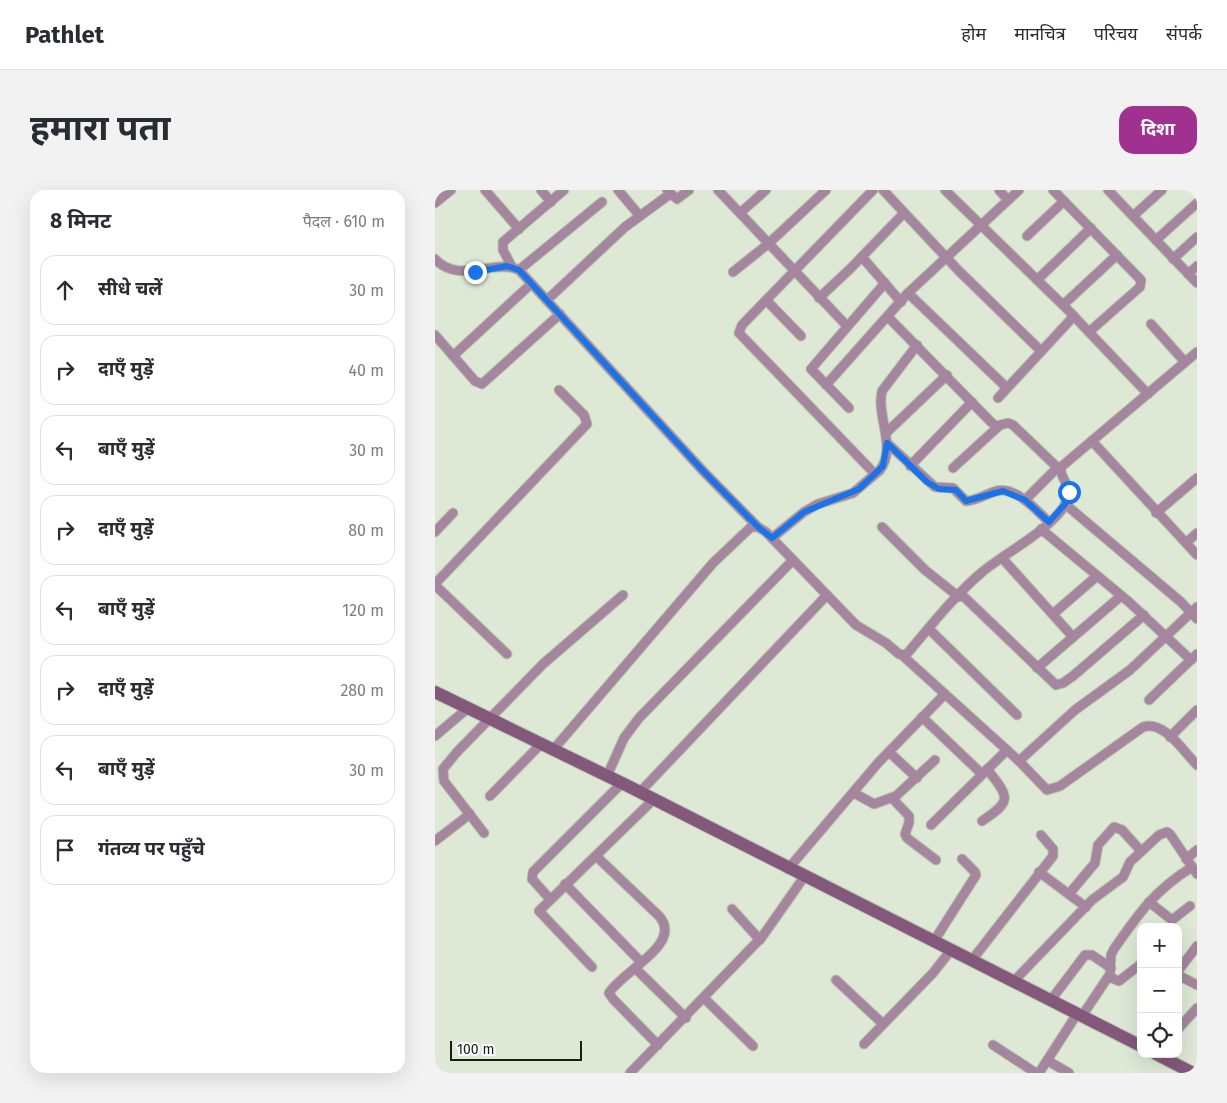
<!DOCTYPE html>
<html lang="hi">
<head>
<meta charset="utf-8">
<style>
  :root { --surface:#fff; --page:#f2f2f3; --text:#2b2b33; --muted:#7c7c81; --line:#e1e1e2; --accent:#a03190 }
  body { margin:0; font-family:"Fira Sans","Noto Sans Devanagari",sans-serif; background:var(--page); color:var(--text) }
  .controls { position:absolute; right:15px; bottom:15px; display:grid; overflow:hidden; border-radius:10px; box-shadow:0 5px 20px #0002 }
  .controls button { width:45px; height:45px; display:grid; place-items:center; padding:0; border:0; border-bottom:1px solid var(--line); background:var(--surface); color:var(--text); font:25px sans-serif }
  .scale { position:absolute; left:15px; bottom:12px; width:132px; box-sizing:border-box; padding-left:5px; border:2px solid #191d17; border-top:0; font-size:14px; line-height:18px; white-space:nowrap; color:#191d17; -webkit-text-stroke:4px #fff; paint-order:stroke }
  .stop { position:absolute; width:15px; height:15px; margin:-11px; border:4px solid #1a73e8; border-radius:50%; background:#fff }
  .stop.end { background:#1a73e8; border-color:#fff; box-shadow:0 1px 5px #0008 }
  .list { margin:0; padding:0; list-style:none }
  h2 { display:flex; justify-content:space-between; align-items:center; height:65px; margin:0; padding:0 20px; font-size:21px }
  h2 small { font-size:16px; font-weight:400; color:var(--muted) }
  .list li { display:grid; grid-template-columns:32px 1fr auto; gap:15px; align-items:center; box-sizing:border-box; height:70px; margin:0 10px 10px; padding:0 10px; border:1px solid var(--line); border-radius:15px }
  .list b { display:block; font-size:19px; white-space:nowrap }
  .list em { font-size:16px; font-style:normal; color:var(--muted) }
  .icon { flex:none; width:28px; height:28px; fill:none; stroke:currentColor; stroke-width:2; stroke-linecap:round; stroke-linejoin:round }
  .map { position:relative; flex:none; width:762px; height:883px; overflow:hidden; border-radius:15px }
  header { display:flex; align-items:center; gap:30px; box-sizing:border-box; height:70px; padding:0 25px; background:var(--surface); border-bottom:1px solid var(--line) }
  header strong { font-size:24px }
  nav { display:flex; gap:28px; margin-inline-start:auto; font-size:18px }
  .intro { display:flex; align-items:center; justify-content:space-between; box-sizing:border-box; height:120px; padding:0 30px }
  h1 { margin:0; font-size:35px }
  .button { padding:12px 22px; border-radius:15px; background:var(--accent); color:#fff; font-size:18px; font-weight:700 }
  main { display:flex; gap:30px; padding:0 30px }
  aside { flex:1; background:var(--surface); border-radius:15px; box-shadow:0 5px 20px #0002 }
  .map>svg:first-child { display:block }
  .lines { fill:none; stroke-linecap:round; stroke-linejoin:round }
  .street-casing { stroke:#bac4b3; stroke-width:11 }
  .secondary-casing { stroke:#bac4b3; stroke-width:14 }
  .street { stroke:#a5869e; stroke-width:9 }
  .secondary { stroke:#84587b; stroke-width:12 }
  .route { stroke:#1a73e8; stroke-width:6 }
</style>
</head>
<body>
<header>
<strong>Pathlet</strong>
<nav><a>होम</a><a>मानचित्र</a><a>परिचय</a><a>संपर्क</a></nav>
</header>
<div class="intro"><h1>हमारा पता</h1><a class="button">दिशा</a></div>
<main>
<aside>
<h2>8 मिनट<small>पैदल · 610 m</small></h2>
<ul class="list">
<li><svg class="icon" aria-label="ahead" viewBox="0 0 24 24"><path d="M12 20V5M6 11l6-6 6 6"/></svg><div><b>सीधे चलें</b></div><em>30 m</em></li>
<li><svg class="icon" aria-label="right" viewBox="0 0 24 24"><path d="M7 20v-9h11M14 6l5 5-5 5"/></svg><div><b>दाएँ मुड़ें</b></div><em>40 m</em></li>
<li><svg class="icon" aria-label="left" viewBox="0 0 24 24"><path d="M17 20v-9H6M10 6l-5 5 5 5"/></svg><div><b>बाएँ मुड़ें</b></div><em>30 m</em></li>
<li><svg class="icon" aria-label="right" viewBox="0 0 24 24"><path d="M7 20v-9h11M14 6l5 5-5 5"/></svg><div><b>दाएँ मुड़ें</b></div><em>80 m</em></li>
<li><svg class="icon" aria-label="left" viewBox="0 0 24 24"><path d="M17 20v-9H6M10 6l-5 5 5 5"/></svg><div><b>बाएँ मुड़ें</b></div><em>120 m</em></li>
<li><svg class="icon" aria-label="right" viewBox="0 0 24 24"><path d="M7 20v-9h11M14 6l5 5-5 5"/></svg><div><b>दाएँ मुड़ें</b></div><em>280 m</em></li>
<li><svg class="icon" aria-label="left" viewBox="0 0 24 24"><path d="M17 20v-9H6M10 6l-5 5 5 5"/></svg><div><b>बाएँ मुड़ें</b></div><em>30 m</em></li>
<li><svg class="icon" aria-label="arrive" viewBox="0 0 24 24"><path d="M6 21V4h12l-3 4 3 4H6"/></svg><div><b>गंतव्य पर पहुँचे</b></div></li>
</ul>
</aside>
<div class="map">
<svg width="762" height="883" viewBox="0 0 762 883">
  <rect width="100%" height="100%" fill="#dde9d5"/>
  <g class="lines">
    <g class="street-casing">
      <g id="street">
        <polyline points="50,0 84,39"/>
        <polyline points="106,0 116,12"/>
        <polyline points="183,0 205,26"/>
        <polyline points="232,0 242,9 254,0"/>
        <polyline points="283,0 412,136"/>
        <polyline points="438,0 307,135 304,143 440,284"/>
        <polyline points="448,0 524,81 606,161"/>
        <polyline points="510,0 632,119 713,204"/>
        <polyline points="564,0 573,10"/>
        <polyline points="618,0 706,90 705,97 654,142"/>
        <polyline points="673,0 762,93"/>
        <polyline points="0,13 16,0"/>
        <polyline points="305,23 331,0"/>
        <polyline points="698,26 727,0"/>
        <polyline points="592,46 629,11"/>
        <polyline points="721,50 762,13"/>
        <polyline points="427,67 466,112"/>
        <path d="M0 69C24 95 60 68 84 80L269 282 323 337"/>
        <polyline points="738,69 762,47"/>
        <polyline points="77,77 68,60 68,52 129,0"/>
        <polyline points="84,80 167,12"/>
        <polyline points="298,82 333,54 391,0"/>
        <polyline points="753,84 762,76"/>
        <polyline points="602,90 656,38"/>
        <polyline points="473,103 572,198"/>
        <polyline points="384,108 416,78 469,23"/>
        <polyline points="112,110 190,37 235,4"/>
        <polyline points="331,110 366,146"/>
        <polyline points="628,115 682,65"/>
        <polyline points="453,127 556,232 561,236 573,233 578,235 625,280"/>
        <polyline points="716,134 750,172"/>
        <polyline points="0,145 40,191 47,194 125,124"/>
        <polyline points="18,166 96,94"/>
        <polyline points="391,195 473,103 584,0"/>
        <polyline points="563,208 639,126"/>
        <polyline points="414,218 376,179 450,93"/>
        <polyline points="451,243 512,185"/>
        <polyline points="657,251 762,365"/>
        <path d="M452 253 500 297 518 298 531 311C541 311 551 304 561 301 581 296 601 320 614 332"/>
        <polyline points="475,276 537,212"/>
        <polyline points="518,278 564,236"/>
        <polyline points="590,310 622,278"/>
        <polyline points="630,314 746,412 762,429"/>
        <polyline points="721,323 762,288"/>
        <polyline points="447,337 490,380 524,407"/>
        <polyline points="606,339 694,412 756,470"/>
        <polyline points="0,342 18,323"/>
        <path d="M337 348 369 322 383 314 418 303 445 280C462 257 441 226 447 201L482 155"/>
        <polyline points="751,353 762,343"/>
        <polyline points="567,368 638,447"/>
        <polyline points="0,394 152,234 149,225 124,200"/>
        <polyline points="0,395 72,464"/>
        <polyline points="526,404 621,495 628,493 638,486 709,425"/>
        <polyline points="618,424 662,386"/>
        <polyline points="494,439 582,525"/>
        <path d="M468 466 584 571 612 600 625 596 708 537C729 530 748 561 762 575"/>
        <polyline points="602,478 686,406"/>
        <polyline points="714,510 762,464"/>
        <polyline points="487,527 547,584"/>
        <polyline points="0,546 33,518"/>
        <polyline points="735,547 762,520"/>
        <path d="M118 560 278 373 316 337H323L331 342 421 435 451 453 464 464 471 465C494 438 518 407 546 383 569 363 621 338 633 309 638 296 624 289 626 277L762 162"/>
        <polyline points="454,562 482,588"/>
        <polyline points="584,571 640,520 695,480 762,417"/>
        <polyline points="172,586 189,548 204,528 358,370"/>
        <polyline points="205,602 392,405"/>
        <polyline points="419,603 439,614 461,606 500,570"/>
        <polyline points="55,606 106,554"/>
        <polyline points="457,608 474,626 474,633 470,644 472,648 501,670"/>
        <path d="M547 631C577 611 575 608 552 579"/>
        <polyline points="496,635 572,560"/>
        <polyline points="49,643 9,591 8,579 22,562 108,474 188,405"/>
        <polyline points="0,651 35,624"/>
        <path d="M161 666 224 726C249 754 187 781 174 803L178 809 223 855"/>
        <polyline points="751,669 762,660"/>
        <polyline points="353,679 443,573 510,504"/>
        <polyline points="604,682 651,717"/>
        <polyline points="130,694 206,772"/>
        <polyline points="634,704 660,673 663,655 679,637 687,640 706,661"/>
        <polyline points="115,709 97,689 98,682 187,593"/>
        <polyline points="714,712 737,730 755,716"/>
        <polyline points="297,719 325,750"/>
        <polyline points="499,751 541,685 540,682 527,669"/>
        <polyline points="537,770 618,666 618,659 606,645"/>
        <polyline points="157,777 104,721 219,609"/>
        <polyline points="200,778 251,828"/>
        <polyline points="743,781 762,756"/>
        <polyline points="743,785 762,795"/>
        <polyline points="674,787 684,791 706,774"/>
        <polyline points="401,790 447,833"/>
        <polyline points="579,791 657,710 688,687 695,672 724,645 732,642 735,644 762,684"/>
        <polyline points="270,809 318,856"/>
        <polyline points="616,810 650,765 657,765 676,778"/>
        <path d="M647 826 675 784 676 765 679 759C704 723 719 701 757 677"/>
        <polyline points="743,839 762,818"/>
        <polyline points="429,854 498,783 516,760"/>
        <polyline points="558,855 601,883"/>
        <polyline points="613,871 634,883"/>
        <polyline points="195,883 327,747 369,687"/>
        <polyline points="604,883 642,824"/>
      </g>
    </g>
    <g class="secondary-casing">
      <g id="secondary">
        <polyline points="0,502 193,596 706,856"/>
        <polyline points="721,864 758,883"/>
      </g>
    </g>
    <use href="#street" class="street"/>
    <use href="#secondary" class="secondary"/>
  </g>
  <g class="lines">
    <polyline class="route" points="40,82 72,76 84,80 269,282 323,337 337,348 369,322 424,299 448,276 452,253 492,292 504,299 521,300 531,311 568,301 590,310 614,332 630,314 634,302"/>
  </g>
</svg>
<div class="controls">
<button>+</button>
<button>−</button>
<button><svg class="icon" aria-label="locate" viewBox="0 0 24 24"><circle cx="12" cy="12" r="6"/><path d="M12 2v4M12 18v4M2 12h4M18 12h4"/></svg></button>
</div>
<div class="scale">100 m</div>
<div class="stop" style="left:634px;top:302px"></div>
<div class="stop end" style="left:40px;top:82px"></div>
</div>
</main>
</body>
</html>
